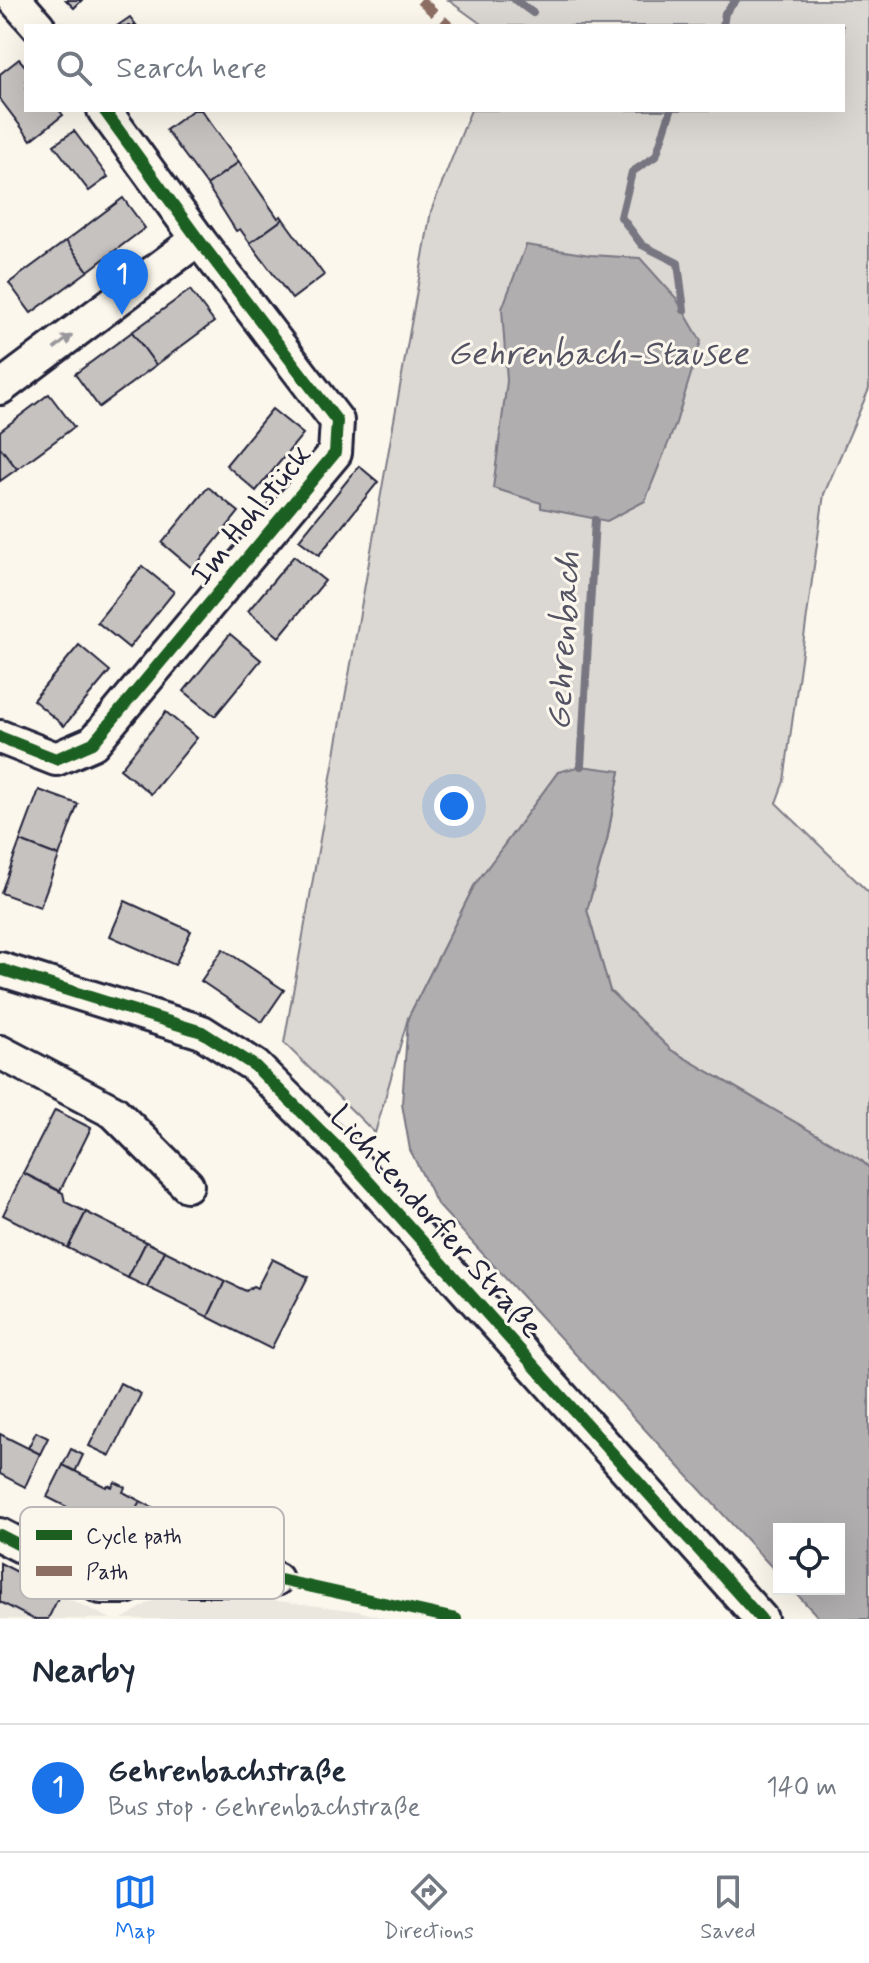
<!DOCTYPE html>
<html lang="en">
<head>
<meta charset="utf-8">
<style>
  :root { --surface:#fff; --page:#f6f6f7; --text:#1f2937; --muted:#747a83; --line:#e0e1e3; --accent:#1a73e8 }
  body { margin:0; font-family:Mynerve,sans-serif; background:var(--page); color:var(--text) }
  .controls { position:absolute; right:24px; bottom:24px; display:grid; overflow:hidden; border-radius:0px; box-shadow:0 8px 32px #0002 }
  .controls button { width:72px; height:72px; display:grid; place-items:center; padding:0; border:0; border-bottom:2px solid var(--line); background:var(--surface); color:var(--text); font:40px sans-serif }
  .you { position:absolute; left:454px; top:806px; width:28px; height:28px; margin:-20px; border:6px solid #fff; border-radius:50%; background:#1a73e8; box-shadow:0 0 0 12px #1a73e833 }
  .badge { display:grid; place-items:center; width:52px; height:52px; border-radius:50%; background:var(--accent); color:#fff; font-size:26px; font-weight:700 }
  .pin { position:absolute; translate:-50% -66px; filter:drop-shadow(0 2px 4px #0008) }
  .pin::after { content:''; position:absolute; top:42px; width:28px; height:24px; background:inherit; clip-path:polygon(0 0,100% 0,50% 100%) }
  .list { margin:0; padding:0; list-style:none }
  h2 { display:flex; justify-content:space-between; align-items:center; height:104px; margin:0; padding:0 32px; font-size:34px }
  h2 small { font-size:26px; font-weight:400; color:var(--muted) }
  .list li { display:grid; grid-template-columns:52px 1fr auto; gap:24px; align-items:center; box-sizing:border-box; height:128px; padding:0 32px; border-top:2px solid var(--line) }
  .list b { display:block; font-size:30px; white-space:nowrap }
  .list p { margin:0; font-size:26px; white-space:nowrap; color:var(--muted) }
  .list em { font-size:26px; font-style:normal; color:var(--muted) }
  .icon { flex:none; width:44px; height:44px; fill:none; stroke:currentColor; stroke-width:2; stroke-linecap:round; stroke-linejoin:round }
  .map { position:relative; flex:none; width:869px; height:1619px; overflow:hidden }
  .search { position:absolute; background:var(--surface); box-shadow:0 8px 32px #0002; left:24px; right:24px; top:24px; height:88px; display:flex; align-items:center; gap:20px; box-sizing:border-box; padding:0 28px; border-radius:0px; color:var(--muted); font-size:30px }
  .sheet { height:232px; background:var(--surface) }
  nav { display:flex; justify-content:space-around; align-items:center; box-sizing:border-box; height:112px; border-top:2px solid var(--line); background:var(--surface); font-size:22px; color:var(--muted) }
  nav a { display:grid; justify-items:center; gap:4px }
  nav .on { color:var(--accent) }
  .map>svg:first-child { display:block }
  .built { fill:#ebe7df }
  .green { fill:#dbd8d3; stroke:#7e7d87; stroke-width:2 }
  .water { fill:#b1aeb0; stroke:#787681; stroke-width:2 }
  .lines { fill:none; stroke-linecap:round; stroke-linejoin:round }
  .stream { stroke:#787681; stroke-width:8 }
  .building { fill:#c6c2c0; stroke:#22223b; stroke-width:2 }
  .street-casing { stroke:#22223b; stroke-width:38 }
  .street { stroke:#fbf7ec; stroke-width:32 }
  .quiet { stroke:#8d6e63; stroke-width:10; stroke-dasharray:20 10; stroke-linecap:butt }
  .cycleway-casing { stroke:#fbf7ec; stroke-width:17 }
  .cycleway { stroke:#1b5e20; stroke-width:12 }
  .oneway { fill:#99979c }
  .labels { text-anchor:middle; stroke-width:6; stroke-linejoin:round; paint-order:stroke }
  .street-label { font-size:32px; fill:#22223b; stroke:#fbf7ec }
  .water-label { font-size:34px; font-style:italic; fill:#545364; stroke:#fbf7ec }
  .key { fill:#fbf7ec; stroke:#bab7b7; stroke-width:2 }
  .key-label { font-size:22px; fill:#22223b }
</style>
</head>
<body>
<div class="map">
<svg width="869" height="1619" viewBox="0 0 869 1619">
  <rect width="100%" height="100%" fill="#fbf7ec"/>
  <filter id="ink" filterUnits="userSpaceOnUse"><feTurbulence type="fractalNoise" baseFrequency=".0125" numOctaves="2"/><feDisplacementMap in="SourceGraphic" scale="16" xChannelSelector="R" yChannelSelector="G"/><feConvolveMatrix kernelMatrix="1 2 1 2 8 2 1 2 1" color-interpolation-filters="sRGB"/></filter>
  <g filter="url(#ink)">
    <g class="built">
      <polygon points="0,1565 111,1619 0,1619"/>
      <polygon points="173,1588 358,1611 389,1619 122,1619"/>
    </g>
    <polygon class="green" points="448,0 869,0 869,389 824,494 784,781 776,803 869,893 869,1168 862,1161 671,1050 610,991 587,910 607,840 620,771 558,772 474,886 408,1018 375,1133 284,1043 431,211 471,110 843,110 843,26 484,26"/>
    <g class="water">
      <polygon points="526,245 590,255 640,258 676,298 701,341 675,426 645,501 607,521 541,508 541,503 493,488 507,381 502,309"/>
      <polygon points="581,766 620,771 607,840 587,910 610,991 671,1050 862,1161 869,1168 869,1619 820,1619 792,1589 839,1589 839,1529 779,1529 779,1575 437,1204 410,1150 402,1104 408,1018 474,886 558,772"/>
    </g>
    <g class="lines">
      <g class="stream">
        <polyline points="515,0 533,13"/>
        <polyline points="723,26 725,13 736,0"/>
        <polyline points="671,110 656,156 632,172 621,217 642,245 678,263 684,310"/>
        <polyline points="581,766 595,520"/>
      </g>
    </g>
    <g class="building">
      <polygon points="66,0 82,0 74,8"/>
      <polygon points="130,17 137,26 117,26"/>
      <polygon points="19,59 26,67 26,110 59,110 63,115 31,140 0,99 0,74"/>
      <polygon points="193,110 201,110 239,162 207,185 166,130"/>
      <polygon points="74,131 108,177 89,191 54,145"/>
      <polygon points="239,162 278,218 281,216 283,219 250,243 240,229 236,231 207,185"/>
      <polygon points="123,198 145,228 88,271 66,241"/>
      <polygon points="283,219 324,275 292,299 250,243"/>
      <polygon points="66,241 88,271 31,313 9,283"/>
      <polygon points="190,290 214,322 156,365 132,332"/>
      <polygon points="132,332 156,365 99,407 75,374"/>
      <polygon points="49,394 74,427 17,469 0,447 0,431"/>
      <polygon points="272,409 303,434 256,491 226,465"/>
      <polygon points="0,447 17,469 0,481"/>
      <polygon points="359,466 378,482 319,555 299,540"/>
      <polygon points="208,487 239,512 193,569 162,543"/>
      <polygon points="294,556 325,581 279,637 248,611"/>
      <polygon points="142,566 174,592 129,648 97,622"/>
      <polygon points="230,634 261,660 215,716 184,691"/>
      <polygon points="79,645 110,671 64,726 33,700"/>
      <polygon points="166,712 197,738 151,794 120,769"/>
      <polygon points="39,790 78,804 59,856 20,841"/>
      <polygon points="20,841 59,856 40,907 1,893"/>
      <polygon points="125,901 191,931 175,965 110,936"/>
      <polygon points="223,949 284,990 262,1022 201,981"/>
      <polygon points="55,1110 91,1128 60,1191 23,1173"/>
      <polygon points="23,1173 63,1193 65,1202 86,1212 68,1248 3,1215"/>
      <polygon points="86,1212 146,1242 128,1278 68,1248"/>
      <polygon points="146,1242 165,1251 147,1287 128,1278"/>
      <polygon points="165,1251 225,1281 208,1317 147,1287"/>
      <polygon points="272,1259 308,1277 271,1349 208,1317 225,1281 246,1291 253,1286 257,1288"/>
      <polygon points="120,1383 141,1394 110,1456 89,1446"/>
      <polygon points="36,1432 48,1438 40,1454 28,1448"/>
      <polygon points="0,1434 40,1454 25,1487 0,1474"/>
      <polygon points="71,1449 83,1455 75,1472 63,1465"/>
      <polygon points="63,1465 106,1487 108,1485 112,1487 115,1482 125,1487 123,1492 140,1501 120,1540 77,1519 79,1513 47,1497"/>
      <polygon points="140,1501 154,1508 148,1520 133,1513"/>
      <polygon points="0,1563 60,1594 48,1619 33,1619 0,1602"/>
    </g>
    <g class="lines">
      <g class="street-casing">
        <g id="street">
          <polyline points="15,0 38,26"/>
          <polyline points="0,388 198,239"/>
          <polyline points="0,737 56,759 93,743 335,453 337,421 198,239 104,110"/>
          <polyline points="0,969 202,1032 255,1066 344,1154 761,1619"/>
          <polyline points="0,1052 114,1112 187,1185"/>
          <polyline points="0,1535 101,1587 126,1587 144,1579 276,1579"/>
        </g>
      </g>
      <use href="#street" class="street"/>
      <polyline class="quiet" points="420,0 449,26"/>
      <g class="cycleway-casing">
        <g id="cycleway">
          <polyline points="0,737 56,759 93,743 335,453 337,421 198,239 104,110"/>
          <polyline points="0,969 202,1032 255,1066 344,1154 761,1619"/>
          <polyline points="0,1535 101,1587 126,1587 144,1579 276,1579 456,1619"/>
        </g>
      </g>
      <use href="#cycleway" class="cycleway"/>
    </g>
    <defs><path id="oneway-solid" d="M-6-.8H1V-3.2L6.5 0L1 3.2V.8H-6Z" transform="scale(2)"/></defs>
    <use class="oneway" href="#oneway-solid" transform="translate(63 342) rotate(-37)"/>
  </g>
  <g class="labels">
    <g class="street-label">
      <text transform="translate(250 514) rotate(-51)" y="11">Im Hohlstück</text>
      <text transform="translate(437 1221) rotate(48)" y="11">Lichtendorfer Straße</text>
    </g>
    <g class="water-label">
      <text x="598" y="364">Gehrenbach-Stausee</text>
      <text transform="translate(562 641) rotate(-87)" y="12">Gehrenbach</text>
    </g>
  </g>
  <rect x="20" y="1507" width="264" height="92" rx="12" class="key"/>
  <rect x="36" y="1530" width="36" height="10" fill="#1b5e20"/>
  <rect x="36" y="1566" width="36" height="10" fill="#8d6e63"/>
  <g class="key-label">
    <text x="86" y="1543">Cycle path</text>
    <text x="86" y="1579">Path</text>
  </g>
</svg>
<div class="controls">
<button><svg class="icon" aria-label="locate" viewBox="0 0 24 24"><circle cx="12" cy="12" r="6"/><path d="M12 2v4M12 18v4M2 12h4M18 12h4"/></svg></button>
</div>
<div class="you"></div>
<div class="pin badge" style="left:122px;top:315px">1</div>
<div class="search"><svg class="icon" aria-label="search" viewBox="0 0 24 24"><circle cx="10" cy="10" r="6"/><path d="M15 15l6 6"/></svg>Search here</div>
</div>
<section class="sheet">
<h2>Nearby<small></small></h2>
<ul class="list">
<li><span class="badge">1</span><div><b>Gehrenbachstraße</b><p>Bus stop · Gehrenbachstraße</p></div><em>140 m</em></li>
</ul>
</section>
<nav>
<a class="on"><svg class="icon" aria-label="map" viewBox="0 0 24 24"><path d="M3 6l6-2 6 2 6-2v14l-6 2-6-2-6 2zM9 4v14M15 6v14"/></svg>Map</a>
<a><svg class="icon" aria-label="directions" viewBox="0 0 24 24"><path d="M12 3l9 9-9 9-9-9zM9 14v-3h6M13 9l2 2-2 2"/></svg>Directions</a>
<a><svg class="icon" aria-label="saved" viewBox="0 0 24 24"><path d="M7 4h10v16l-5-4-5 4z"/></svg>Saved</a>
</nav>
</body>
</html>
